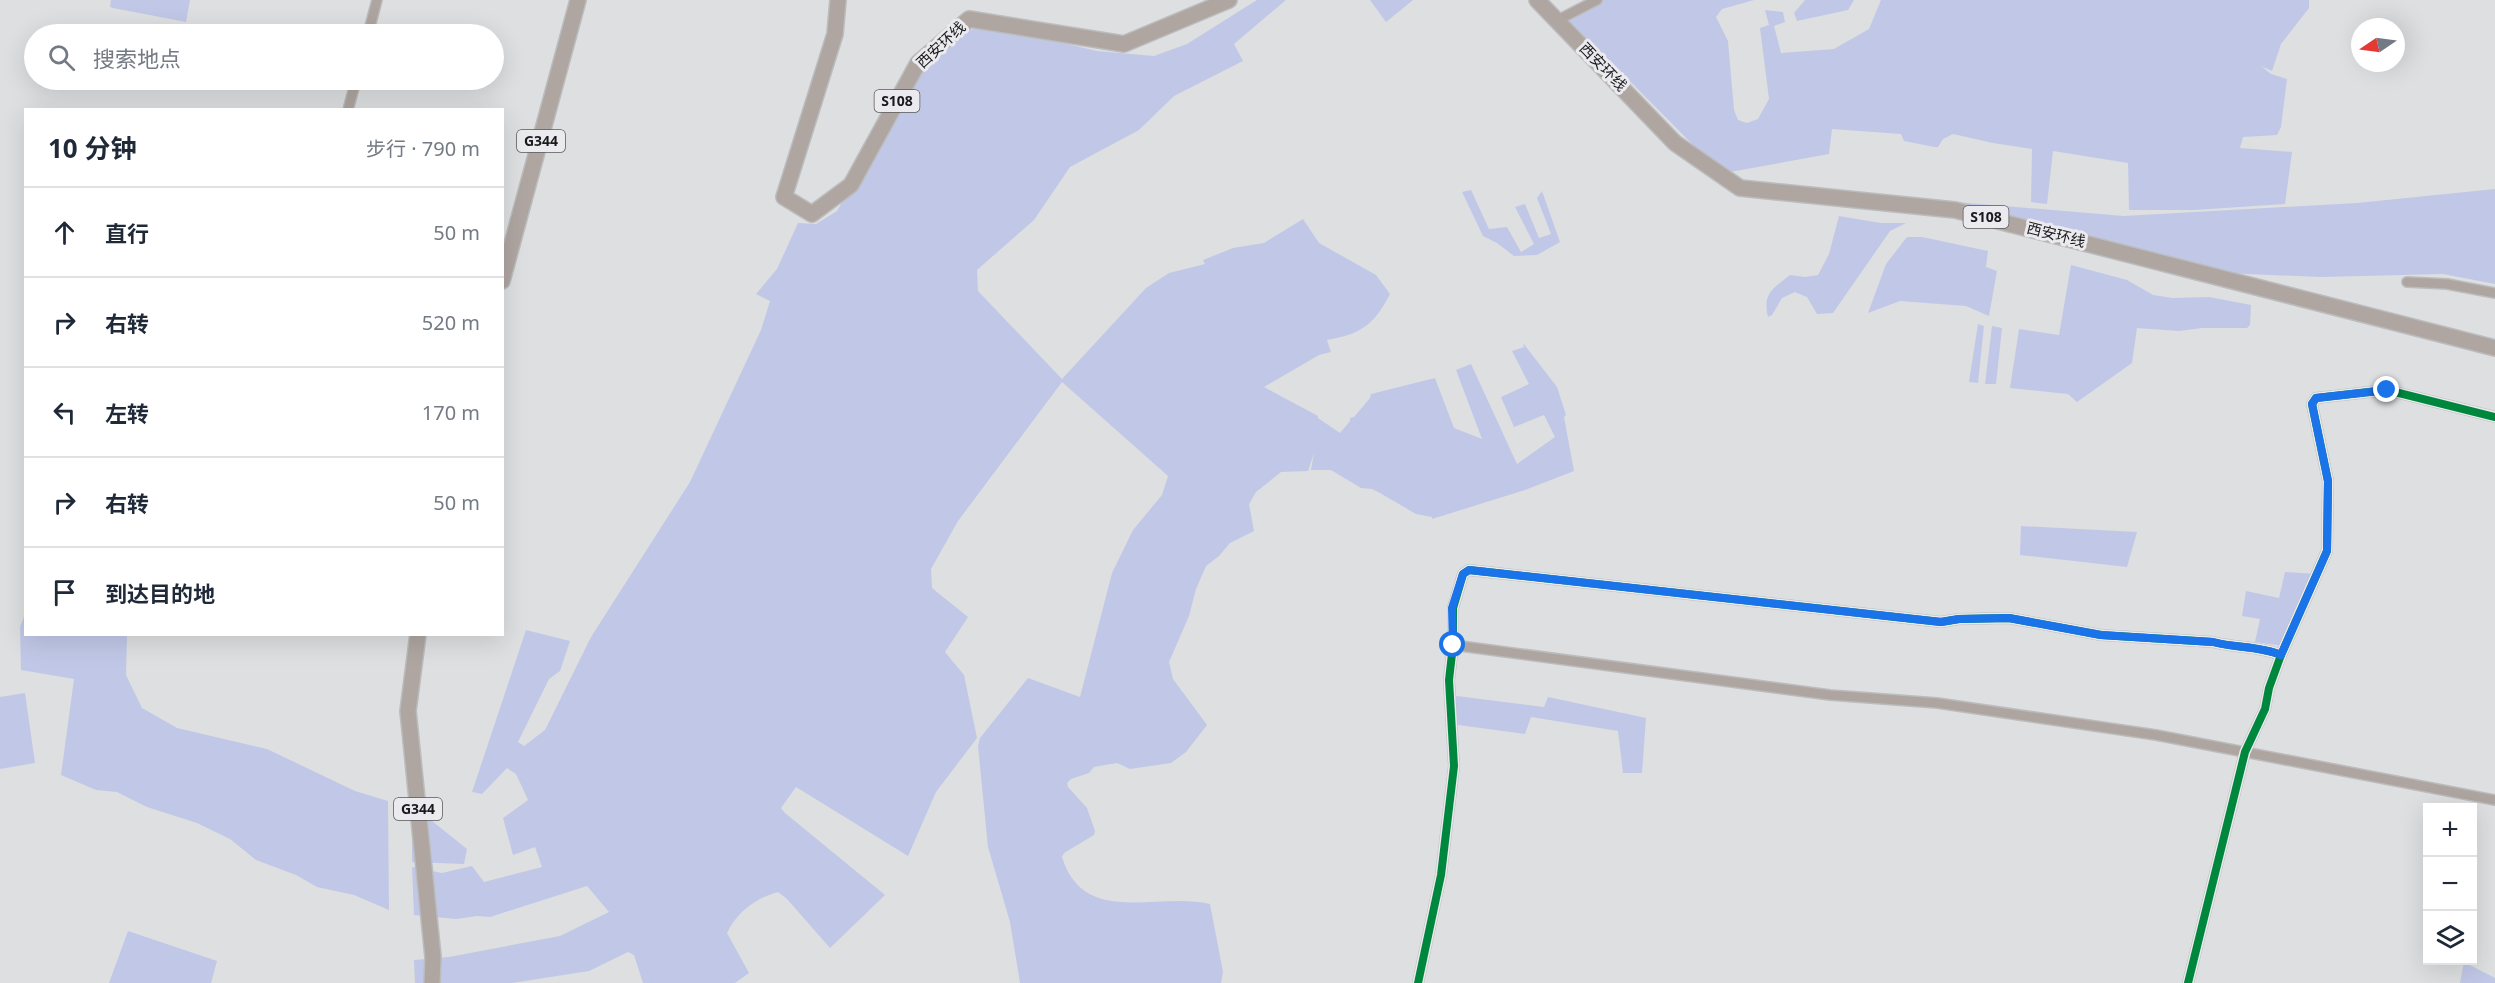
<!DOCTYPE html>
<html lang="zh">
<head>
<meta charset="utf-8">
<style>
  :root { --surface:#fff; --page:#f2f2f3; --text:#1f2937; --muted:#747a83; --line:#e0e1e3 }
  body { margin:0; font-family:"Noto Sans","Noto Sans SC",sans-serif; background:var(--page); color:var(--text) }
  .controls { position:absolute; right:18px; bottom:18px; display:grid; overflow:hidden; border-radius:0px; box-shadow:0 6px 24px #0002 }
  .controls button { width:54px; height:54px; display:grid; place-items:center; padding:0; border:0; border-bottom:2px solid var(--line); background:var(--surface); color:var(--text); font:30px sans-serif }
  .compass { position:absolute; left:2351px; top:18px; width:54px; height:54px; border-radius:50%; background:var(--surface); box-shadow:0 6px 24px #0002; rotate:257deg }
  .stop { position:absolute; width:18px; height:18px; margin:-14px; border:4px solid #1a73e8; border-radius:50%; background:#fff }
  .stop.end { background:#1a73e8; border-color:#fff; box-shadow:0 2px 6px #0008 }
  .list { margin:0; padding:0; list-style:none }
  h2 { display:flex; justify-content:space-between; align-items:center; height:78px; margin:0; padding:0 24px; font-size:26px }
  h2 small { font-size:20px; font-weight:400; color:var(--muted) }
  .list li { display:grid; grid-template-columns:39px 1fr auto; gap:18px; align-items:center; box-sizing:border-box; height:90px; padding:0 24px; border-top:2px solid var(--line) }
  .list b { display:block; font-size:22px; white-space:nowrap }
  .list em { font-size:20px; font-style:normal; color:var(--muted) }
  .icon { flex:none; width:33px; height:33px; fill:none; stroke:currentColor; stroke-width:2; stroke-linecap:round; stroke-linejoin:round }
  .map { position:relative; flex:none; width:2495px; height:983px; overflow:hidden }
  .search { position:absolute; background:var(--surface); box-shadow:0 6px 24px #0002; left:24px; top:24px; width:480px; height:66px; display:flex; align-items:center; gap:15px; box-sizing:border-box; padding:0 21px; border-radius:33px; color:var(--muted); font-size:22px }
  .panel { position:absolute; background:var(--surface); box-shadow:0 6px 24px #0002; left:24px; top:108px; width:480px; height:528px; border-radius:0px }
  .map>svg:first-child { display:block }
  .green { fill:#c1c8e7 }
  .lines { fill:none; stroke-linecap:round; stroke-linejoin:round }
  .street-casing { stroke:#bbbcbd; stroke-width:12 }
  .primary-casing { stroke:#bbbcbd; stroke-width:18 }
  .street { stroke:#aea5a0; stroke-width:9 }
  .primary { stroke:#afa6a2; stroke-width:15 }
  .cycleway-casing { stroke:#ebebef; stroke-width:11 }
  .cycleway { stroke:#00873e; stroke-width:8 }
  .route { stroke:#1a73e8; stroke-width:8 }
  .labels { text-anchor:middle; stroke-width:6; stroke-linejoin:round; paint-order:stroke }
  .shield { fill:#ebebef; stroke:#59595b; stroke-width:1.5 }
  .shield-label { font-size:14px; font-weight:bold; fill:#1a1a1c }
  .street-label { font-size:15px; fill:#1a1a1c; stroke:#ebebef }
</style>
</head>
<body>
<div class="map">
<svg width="2495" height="983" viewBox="0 0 2495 983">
  <rect width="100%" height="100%" fill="#dedfe0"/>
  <g class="green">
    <polygon points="111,0 190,0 186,22 113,8 110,7"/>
    <path d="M1257 0H1286L1234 44 1243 61 1174 96 1139 130 1070 167 1034 220 977 270 978 291 1062 379 1146 288 1169 273 1205 264 1203 260 1233 248 1264 243 1303 219 1319 243 1376 275 1390 294C1374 325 1361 334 1327 340L1331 352 1319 355 1264 387 1318 416V418L1340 433 1350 421V418L1354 417 1370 398 1371 394 1435 378 1454 428 1482 439 1456 370 1471 364 1517 464 1555 437 1544 415 1514 427 1501 397 1529 384 1512 351 1524 347 1523 343 1557 387 1566 415 1564 417 1574 471 1525 490 1432 519V517L1416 514 1380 493 1372 489 1361 488 1331 470H1311L1314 453 1308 471 1281 472 1256 492 1249 504 1254 531 1230 543 1219 556 1206 566 1196 589 1189 616 1169 662 1173 679 1207 725 1186 752 1171 763 1130 769 1117 763 1105 765 1094 767 1089 773 1071 779 1067 783 1068 787 1087 808 1095 831 1094 835 1064 853 1062 857C1084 928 1157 891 1210 904L1223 972 1221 983H1020L1010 922 988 847 978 746 980 738 1028 678 1080 697 1112 573 1133 530 1162 495 1168 476 1062 382 958 521 931 569 932 588 968 617 945 652 964 675 977 738 936 792 908 856 796 787 781 808 785 813 885 895 830 948 787 899 778 892C756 898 737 912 727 933L749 973 735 983H643L634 955 628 952 589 971 512 983H415L414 960 449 957 560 936 609 912 587 886 490 917 477 916 456 919 414 915 412 867 442 873 472 866 484 882 542 867 535 847 513 855 503 818 528 800 516 774 507 768 482 794 472 792 526 630 570 641 560 671 549 679 518 742 524 746 545 730 591 637 690 482 761 330 770 301 756 294 777 269 798 223 816 224 837 211 891 115 942 44 963 31 991 26 1097 51 1154 56 1187 44Z"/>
    <polygon points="1370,0 1413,0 1386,22"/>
    <polygon points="1602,0 1754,0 1722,9 1716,17 1728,41 1734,110 1738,120 1747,123 1758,119 1769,99 1760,28 1769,25 1765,10 1783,12 1785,22 1774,26 1781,53 1834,49 1869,29 1881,0 2309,0 2309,8 2281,44 2272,71 2261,66 2271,74 2287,79 2281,127 2277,135 2243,137 2240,148 2292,152 2285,204 2195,210 2129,210 2128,163 2053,151 2047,204 2031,202 2032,149 1993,143 1953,134 1943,139 1938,147 1934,147 1904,141 1901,134 1832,129 1829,154 1730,172 1700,152 1606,57 1567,22"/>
    <polygon points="1805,0 1854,0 1848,10 1797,21 1794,13"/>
    <polygon points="2495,189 2495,284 2443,274 2321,277 2223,273 1895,197 2124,216 2357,203"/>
    <polygon points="1471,190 1489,229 1507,227 1521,252 1534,244 1515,207 1525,204 1539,238 1551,234 1537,198 1542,191 1560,242 1537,255 1514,256 1497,243 1483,236 1462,192"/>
    <path d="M1839 216 1881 223H1906L1890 231 1833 313 1817 314 1807 297 1795 292 1782 298 1772 315 1768 317C1762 293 1774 288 1790 275L1805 277 1818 275 1829 254Z"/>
    <polygon points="1907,237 1922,237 1988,251 1986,267 1997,271 1989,316 1966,306 1900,301 1868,313 1886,264"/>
    <polygon points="2071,265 2127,280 2153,295 2173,298 2209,297 2251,305 2250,325 2247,328 2202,328 2179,331 2137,328 2132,363 2077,402 2068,394 2010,388 2019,329 2059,335"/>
    <polygon points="1978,324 1984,326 1978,383 1969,382"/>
    <polygon points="1992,326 2002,328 1996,384 1985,384"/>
    <polygon points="2021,526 2137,532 2127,567 2020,555"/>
    <polygon points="2285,572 2316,574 2284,646 2255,642 2260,619 2242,616 2246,591 2279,598"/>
    <polygon points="25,614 26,634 127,635 126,675 142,708 177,728 267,749 355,791 388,801 389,910 354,895 317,887 296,875 256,860 230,839 197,823 147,807 117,792 96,790 61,775 74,679 21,670 20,627"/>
    <polygon points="25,693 35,763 0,769 0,697"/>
    <polygon points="1449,695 1544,707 1548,697 1646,718 1642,773 1623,773 1618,731 1531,717 1525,734 1451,724"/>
    <polygon points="412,805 467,849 464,864 412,862"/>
    <polygon points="128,931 217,961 211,983 109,983"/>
    <polygon points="2464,962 2495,978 2495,983 2460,983"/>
  </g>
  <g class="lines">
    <g class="street-casing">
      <g id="street">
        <polyline points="1558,20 1597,0"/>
        <polyline points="368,34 377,0"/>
        <polyline points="348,110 356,80"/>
        <polyline points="2407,282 2447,284 2495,293"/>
        <polyline points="1453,645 1830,695 1937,703 2156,735 2495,800"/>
        <path d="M1418 983 1441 875 1454 766 1449 680 1453 645V608L1463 574 1469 570 1941 622 1959 619 2009 618 2101 635 2213 642C2235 648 2260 646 2281 655"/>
        <polyline points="2188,983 2245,752 2265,709 2269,688 2281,655 2327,551 2328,481 2312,404 2316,398 2387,390 2495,417"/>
      </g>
    </g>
    <g class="primary-casing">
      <g id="primary">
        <polyline points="838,0 835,34 784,197 812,214 851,185 918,63 969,19 1124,44 1229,0"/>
        <polyline points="1537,0 1675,143 1740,188 1955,210 2495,348"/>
        <polyline points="502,281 578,0"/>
        <polyline points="418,634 408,711 433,957 432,983"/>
      </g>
    </g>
    <use href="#street" class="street"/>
    <use href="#primary" class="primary"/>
    <g class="cycleway-casing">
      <g id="cycleway">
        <path d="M1418 983 1441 875 1454 766 1449 680 1453 645V608L1463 574 1469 570 1941 622 1959 619 2009 618 2101 635 2213 642C2235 648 2260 646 2281 655"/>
        <polyline points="2188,983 2245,752 2265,709 2269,688 2281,655 2327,551 2328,481 2312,404 2316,398 2387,390 2495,417"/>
      </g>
    </g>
    <use href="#cycleway" class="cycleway"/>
  </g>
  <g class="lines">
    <path class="route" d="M1453 645 1452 608 1463 574 1469 570 1941 622 1959 619 2009 618 2101 635 2213 642C2235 648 2260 646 2281 655L2327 551 2328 481 2312 404 2316 398 2387 390"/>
  </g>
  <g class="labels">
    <g class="shield">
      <rect x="874.5" y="90" width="45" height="22" rx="4.5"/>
      <rect x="517" y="130" width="48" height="22" rx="4.5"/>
      <rect x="1963.5" y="206" width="45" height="22" rx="4.5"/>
      <rect x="394" y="798" width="48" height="22" rx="4.5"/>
    </g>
    <g class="shield-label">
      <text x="897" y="106">S108</text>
      <text x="541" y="146">G344</text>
      <text x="1986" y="222">S108</text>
      <text x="418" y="814">G344</text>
    </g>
    <g class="street-label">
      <text transform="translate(941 45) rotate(-43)" y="5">西安环线</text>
      <text transform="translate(1603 67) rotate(46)" y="5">西安环线</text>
      <text transform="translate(2056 235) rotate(14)" y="5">西安环线</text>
    </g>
  </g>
</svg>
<div class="controls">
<button>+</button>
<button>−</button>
<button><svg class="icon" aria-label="layers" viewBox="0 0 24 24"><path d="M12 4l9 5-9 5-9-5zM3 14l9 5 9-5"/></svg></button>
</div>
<svg class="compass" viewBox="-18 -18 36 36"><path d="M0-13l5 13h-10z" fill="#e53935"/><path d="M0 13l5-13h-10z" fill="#747a83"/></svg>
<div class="stop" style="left:1453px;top:645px"></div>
<div class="stop end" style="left:2387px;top:390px"></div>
<div class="search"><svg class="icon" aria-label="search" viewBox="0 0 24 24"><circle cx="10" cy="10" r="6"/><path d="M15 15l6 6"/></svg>搜索地点</div>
<section class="panel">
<h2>10 分钟<small>步行 · 790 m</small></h2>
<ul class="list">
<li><svg class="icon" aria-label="ahead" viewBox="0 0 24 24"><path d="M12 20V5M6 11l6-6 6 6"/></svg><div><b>直行</b></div><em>50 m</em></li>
<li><svg class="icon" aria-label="right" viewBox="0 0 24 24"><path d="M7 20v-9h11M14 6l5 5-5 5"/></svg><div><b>右转</b></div><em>520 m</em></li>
<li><svg class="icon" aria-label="left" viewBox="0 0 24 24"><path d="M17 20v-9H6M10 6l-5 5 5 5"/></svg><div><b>左转</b></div><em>170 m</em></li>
<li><svg class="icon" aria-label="right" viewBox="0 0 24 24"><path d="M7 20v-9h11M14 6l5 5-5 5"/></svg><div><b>右转</b></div><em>50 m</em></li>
<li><svg class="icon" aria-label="arrive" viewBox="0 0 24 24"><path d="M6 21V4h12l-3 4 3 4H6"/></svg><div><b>到达目的地</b></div></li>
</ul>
</section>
</div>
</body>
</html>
